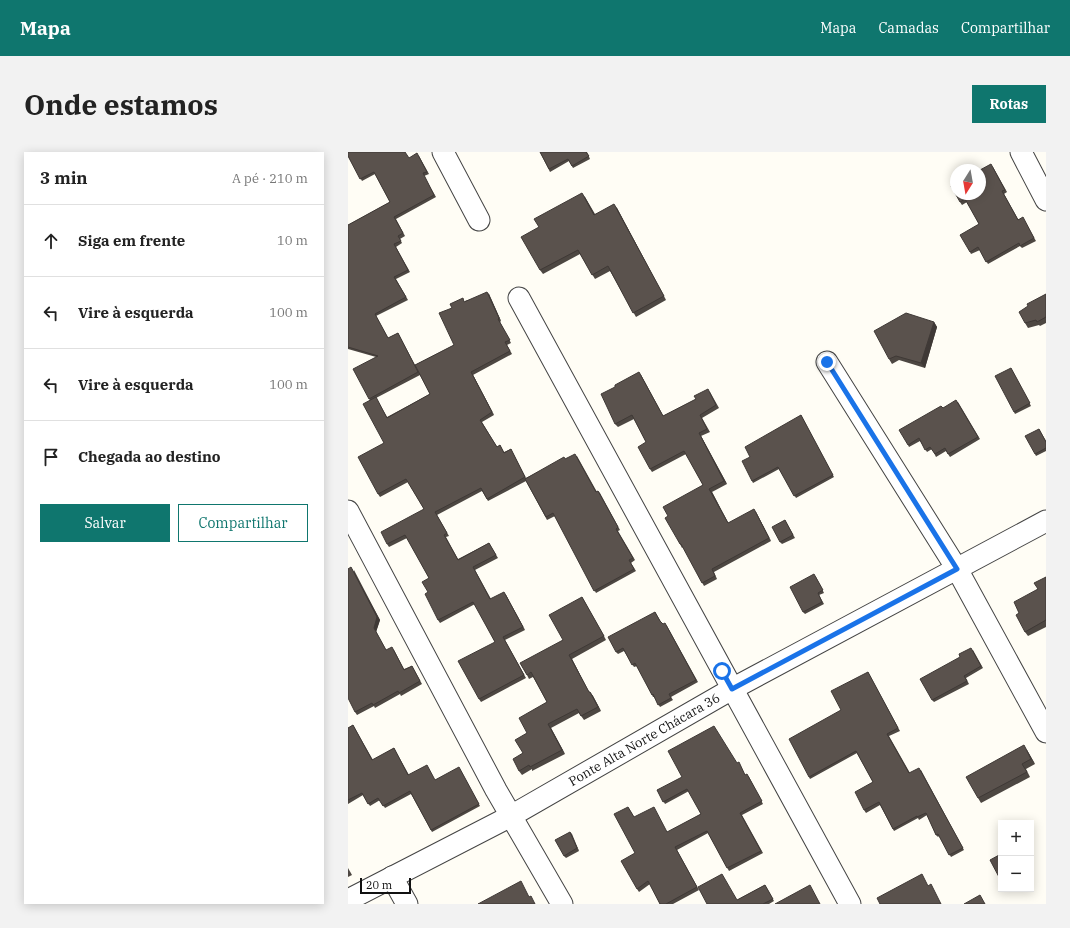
<!DOCTYPE html>
<html lang="pt">
<head>
<meta charset="utf-8">
<style>
  :root { --surface:#fff; --page:#f2f2f2; --text:#222; --muted:#767676; --line:#e0e0e0; --accent:#0f766e }
  body { margin:0; font-family:"IBM Plex Serif",serif; background:var(--page); color:var(--text) }
  .controls { position:absolute; right:12px; bottom:12px; display:grid; overflow:hidden; border-radius:0px; box-shadow:0 2px 10px #0003 }
  .controls button { width:36px; height:36px; display:grid; place-items:center; padding:0; border:0; border-bottom:1px solid var(--line); background:var(--surface); color:var(--text); font:20px sans-serif }
  .compass { position:absolute; left:602px; top:12px; width:36px; height:36px; border-radius:50%; background:var(--surface); box-shadow:0 2px 10px #0003; rotate:191deg }
  .scale { position:absolute; left:12px; bottom:10px; width:51px; box-sizing:border-box; padding-left:4px; border:2px solid #111; border-top:0; font-size:11px; line-height:14px; white-space:nowrap; color:#111; -webkit-text-stroke:3px #fff; paint-order:stroke }
  .stop { position:absolute; width:12px; height:12px; margin:-9px; border:3px solid #1a73e8; border-radius:50%; background:#fff }
  .stop.end { background:#1a73e8; border-color:#fff; box-shadow:0 1px 4px #0008 }
  .list { margin:0; padding:0; list-style:none }
  h2 { display:flex; justify-content:space-between; align-items:center; height:52px; margin:0; padding:0 16px; font-size:17px }
  h2 small { font-size:13px; font-weight:400; color:var(--muted) }
  .list li { display:grid; grid-template-columns:26px 1fr auto; gap:12px; align-items:center; box-sizing:border-box; height:72px; padding:0 16px; border-top:1px solid var(--line) }
  .list b { display:block; font-size:15px; white-space:nowrap }
  .list em { font-size:13px; font-style:normal; color:var(--muted) }
  .actions { display:flex; gap:8px; padding:12px 16px }
  .actions a { flex:1; padding:9px 0; border:1px solid var(--accent); border-radius:0px; text-align:center; font-size:14px; color:var(--accent) }
  .actions .main { background:var(--accent); color:#fff }
  .icon { flex:none; width:22px; height:22px; fill:none; stroke:currentColor; stroke-width:2; stroke-linecap:round; stroke-linejoin:round }
  .map { position:relative; flex:none; width:698px; height:752px; overflow:hidden; border-radius:0px }
  header { display:flex; align-items:center; gap:24px; box-sizing:border-box; height:56px; padding:0 20px; background:var(--accent); color:#fff }
  header strong { font-size:19px }
  nav { display:flex; gap:22px; margin-inline-start:auto; font-size:14px }
  .intro { display:flex; align-items:center; justify-content:space-between; box-sizing:border-box; height:96px; padding:0 24px }
  h1 { margin:0; font-size:28px }
  .button { padding:10px 18px; border-radius:0px; background:var(--accent); color:#fff; font-size:14px; font-weight:700 }
  main { display:flex; gap:24px; padding:0 24px }
  aside { flex:1; background:var(--surface); border-radius:0px; box-shadow:0 2px 10px #0003 }
  .map>svg:first-child { display:block }
  .lines { fill:none; stroke-linecap:round; stroke-linejoin:round }
  .minor-casing { stroke:#444; stroke-width:23 }
  .minor { stroke:#fff; stroke-width:21 }
  .wall { fill:#4d4742; fill-rule:evenodd }
  .shaded-wall { fill:#3f3936 }
  .building { fill:#5a524d; stroke:#3f3936 }
  .route { stroke:#1a73e8; stroke-width:5 }
  .labels { text-anchor:middle; stroke-width:4; stroke-linejoin:round; paint-order:stroke }
  .street-label { font-size:13px; fill:#111; stroke:#fff }
</style>
</head>
<body>
<header>
<strong>Mapa</strong>
<nav><a>Mapa</a><a>Camadas</a><a>Compartilhar</a></nav>
</header>
<div class="intro"><h1>Onde estamos</h1><a class="button">Rotas</a></div>
<main>
<aside>
<h2>3 min<small>A pé · 210 m</small></h2>
<ul class="list">
<li><svg class="icon" aria-label="ahead" viewBox="0 0 24 24"><path d="M12 20V5M6 11l6-6 6 6"/></svg><div><b>Siga em frente</b></div><em>10 m</em></li>
<li><svg class="icon" aria-label="left" viewBox="0 0 24 24"><path d="M17 20v-9H6M10 6l-5 5 5 5"/></svg><div><b>Vire à esquerda</b></div><em>100 m</em></li>
<li><svg class="icon" aria-label="left" viewBox="0 0 24 24"><path d="M17 20v-9H6M10 6l-5 5 5 5"/></svg><div><b>Vire à esquerda</b></div><em>100 m</em></li>
<li><svg class="icon" aria-label="arrive" viewBox="0 0 24 24"><path d="M6 21V4h12l-3 4 3 4H6"/></svg><div><b>Chegada ao destino</b></div></li>
</ul>
<div class="actions"><a class="main">Salvar</a><a>Compartilhar</a></div>
</aside>
<div class="map">
<svg width="698" height="752" viewBox="0 0 698 752">
  <rect width="100%" height="100%" fill="#fffdf5"/>
  <g class="lines">
    <g class="minor-casing">
      <g id="minor">
        <polyline points="95,0 131,68"/>
        <polyline points="673,0 698,48"/>
        <polyline points="171,146 502,752"/>
        <polyline points="479,210 609,417 698,580"/>
        <polyline points="0,359 148,638 214,752"/>
        <polyline points="44,725 59,752"/>
        <polyline points="0,748 163,664 384,537 698,369"/>
      </g>
    </g>
    <use href="#minor" class="minor"/>
  </g>
  <g class="wall">
    <polygon points="192,0 239,0 242,7 225,16 221,9 202,20"/>
    <path d="M0 4 61 6 71 4 81 22 76 24 88 45 48 67 57 84 52 87 54 91 48 95 62 120 48 127 60 148 28 164 40 186 50 181 67 213 106 193 117 149 141 142 153 169 152 170 163 191 159 193 164 202 125 223 146 263 134 270 149 295 152 293 156 300 163 297 178 326 217 307 229 304 249 340 250 339 252 341 272 378 270 379 287 408 283 411 288 419 248 441 207 364 199 368 178 329 140 349 134 339 89 363 101 384 98 385 110 407 141 391 150 406 127 418 143 447 158 443 177 478 157 488 178 526 133 550 131 547 147 490 127 452 92 471 90 468 80 440 81 426 59 386 41 395 39 392 76 357 60 330 32 345 30 342 36 291 22 248 21 247 28 205 0 197V73L42 50 27 22 14 29ZM72 223 82 242 39 265 28 246Z"/>
    <polygon points="645,15 659,40 656,42 670,67 676,68 688,89 674,96 672,94 640,112 632,98 623,102 622,100 631,72 619,50 614,53 612,50"/>
    <polygon points="237,45 247,62 269,56 318,148 288,165 262,119 247,127 232,102 195,122 192,118 191,75"/>
    <polygon points="698,142 698,171 692,174 691,173 680,176 677,171 680,154"/>
    <polygon points="586,170 589,175 577,216 551,208 544,212 541,207"/>
    <polygon points="663,216 683,254 667,262 666,260"/>
    <polygon points="293,223 315,264 362,240 371,256 354,266 362,280 353,284 379,332 364,340 380,371 408,360 423,389 366,420 369,427 356,434 335,395 334,396 332,392 320,364 355,333 338,302 304,320 302,317 298,290 286,267 270,275 267,272"/>
    <polygon points="610,250 632,287 602,305 598,299 588,305 584,297 579,300 572,289 561,295 560,293 595,256"/>
    <polygon points="453,263 486,325 448,346 431,317 405,331 404,329 402,305"/>
    <polygon points="691,277 698,289 698,299 688,304 687,302"/>
    <polygon points="437,368 447,386 434,392 432,390"/>
    <polygon points="6,418 32,468 28,480 38,498 46,498 56,517 64,514 74,532 53,544 52,542 27,556 26,554 9,563 7,560"/>
    <polygon points="468,425 476,441 471,443 476,452 457,462 455,460"/>
    <polygon points="698,425 698,475 680,484 677,480 671,461 690,437"/>
    <polygon points="234,445 258,488 224,507 241,540 242,540 245,544 253,559 236,568 231,561 203,576 217,602 184,619 184,617 174,623 171,619 179,581 199,550 185,525 181,527 179,523 215,488"/>
    <polygon points="307,460 313,470 315,472 319,474 350,530 323,545 325,548 312,555 306,545 305,545 304,543 289,514 286,515 276,499 270,502 268,500"/>
    <polygon points="625,498 635,516 618,526 621,532 586,550 584,548"/>
    <polygon points="520,520 552,579 541,584 562,621 573,618 616,698 603,705 591,684 590,685 588,683 579,663 571,668 570,666 546,679 532,653 518,661 516,658 525,630 509,601 462,627 461,625 493,558"/>
    <polygon points="5,573 25,608 46,596 61,623 87,628 112,617 132,654 84,680 63,642 37,656 32,648 22,654 15,643 0,652 0,576"/>
    <polygon points="679,598 687,612 678,617 682,625 633,651 630,646"/>
    <polygon points="390,611 392,613 397,623 401,625 415,652 394,663 415,701 381,719 360,681 329,698 351,738 325,752 312,752 302,732 291,740 289,737 287,701 280,655 286,665 320,680 353,662 341,639 317,652 309,638"/>
    <polygon points="222,680 231,699 218,706 216,704"/>
    <polygon points="0,716 4,723 0,725"/>
    <polygon points="417,733 426,749 421,752 359,752 389,748"/>
  </g>
  <g class="shaded-wall">
    <polygon points="234,41 237,45 249,67 246,63"/>
    <polygon points="266,52 269,56 318,148 316,144"/>
    <polygon points="139,140 141,142 153,169 151,166"/>
    <polygon points="586,170 589,175 577,216 573,211"/>
    <polygon points="123,220 125,223 146,263 144,260"/>
    <polygon points="291,220 293,223 317,267 315,264"/>
    <polygon points="351,281 353,284 379,332 376,329"/>
    <polygon points="361,337 364,340 382,374 380,371"/>
    <polygon points="406,357 408,360 423,389 421,386"/>
    <polygon points="3,415 32,468 28,480 40,501 26,476"/>
    <polygon points="156,440 158,443 177,478 175,475"/>
    <polygon points="234,445 236,449 258,488 256,484"/>
    <polygon points="221,503 224,507 243,544 241,540"/>
    <polygon points="242,540 245,544 253,559 250,555"/>
    <polygon points="200,572 203,576 217,602 214,598"/>
    <polygon points="676,593 679,598 687,612 683,607"/>
    <polygon points="222,680 224,682 231,699 229,696"/>
  </g>
  <g class="building">
    <polygon points="0,0 57,0 61,6 69,1 79,20 75,21 86,43 46,65 55,81 50,84 53,89 46,92 60,118 46,125 58,145 27,162 40,186 50,181 70,220 21,247 5,217 30,204 0,195 0,73 42,50 26,20 12,27 0,4"/>
    <polygon points="192,0 238,0 241,4 224,14 220,7 201,17"/>
    <polygon points="643,12 657,38 654,39 670,68 675,65 686,86 672,94 671,91 638,110 630,95 622,100 612,83 631,72 617,47 612,50 603,34 608,31 608,42 632,42 632,18"/>
    <polygon points="234,41 246,63 266,52 316,144 285,161 260,114 244,123 230,98 192,118 173,85 191,75 186,67"/>
    <polygon points="139,140 151,166 150,167 162,188 157,190 162,199 123,220 144,260 132,268 149,295 152,293 156,301 163,297 177,325 139,347 133,336 87,360 99,381 96,383 110,408 141,391 148,403 125,415 142,447 156,440 175,475 155,485 176,523 131,547 110,509 147,490 125,450 90,468 77,442 80,440 74,430 81,426 57,383 39,392 33,380 76,357 58,327 30,342 10,305 36,291 15,252 28,245 39,266 82,242 67,213 106,193 91,161 104,156 102,152 115,146 116,150"/>
    <polygon points="698,142 698,165 689,170 688,168 677,171 671,160 680,154 679,152"/>
    <polygon points="558,161 586,170 573,211 548,204 541,207 526,179"/>
    <polygon points="663,216 682,251 666,260 647,224"/>
    <polygon points="291,220 315,264 348,247 346,244 360,237 368,253 352,263 359,277 351,281 376,329 361,337 380,371 406,357 421,386 364,417 367,424 354,431 333,392 332,392 317,366 320,364 315,355 355,333 336,299 302,317 290,295 298,290 284,263 267,272 253,242 267,235 267,233"/>
    <polygon points="608,248 630,285 600,302 597,296 587,302 582,295 577,298 571,286 560,293 551,278 593,254 595,256"/>
    <polygon points="453,263 485,323 446,344 430,315 404,329 394,309 402,305 397,295"/>
    <polygon points="691,277 698,290 698,296 687,302 677,284"/>
    <polygon points="227,302 248,340 250,339 270,375 268,377 285,406 281,408 286,417 246,439 205,361 198,365 177,327 216,305 217,307"/>
    <polygon points="437,368 445,383 432,390 424,375"/>
    <polygon points="3,415 29,465 26,476 38,498 44,495 56,518 64,514 72,529 51,541 50,539 25,553 24,551 7,560 0,546 0,417"/>
    <polygon points="466,422 475,438 470,441 474,450 455,460 442,435"/>
    <polygon points="698,425 698,468 677,480 668,463 671,461 666,450 690,437 686,431"/>
    <polygon points="234,445 256,484 221,503 241,540 242,540 250,555 233,564 229,557 200,572 214,598 182,615 181,613 171,619 165,607 175,601 167,588 179,581 171,566 199,550 183,520 179,523 172,511 215,488 201,463"/>
    <polygon points="307,460 312,469 315,472 317,471 348,528 321,542 323,546 310,553 305,542 304,543 287,511 284,513 275,496 268,500 260,485"/>
    <polygon points="623,496 633,514 616,524 619,529 584,548 572,527 612,505 611,502"/>
    <polygon points="520,520 550,576 539,582 561,621 571,616 615,696 601,703 590,682 588,683 578,661 569,665 569,664 545,677 531,650 516,658 507,640 525,630 508,599 461,625 441,587 493,558 483,539"/>
    <polygon points="5,573 24,608 46,596 60,623 79,613 87,628 111,615 131,652 83,678 62,639 35,654 30,646 20,652 14,641 0,648 0,576"/>
    <polygon points="366,574 389,611 391,610 397,623 399,622 414,649 392,661 413,699 379,716 359,679 327,695 349,735 318,752 312,752 300,729 289,737 273,709 287,701 266,662 280,655 286,665 306,655 319,680 353,662 339,637 315,650 309,638 334,625 320,599"/>
    <polygon points="676,593 683,607 674,612 679,620 630,646 618,625"/>
    <polygon points="222,680 229,696 216,704 207,688"/>
    <polygon points="653,702 653,724 651,725 642,708"/>
    <polygon points="374,722 389,748 417,733 425,747 415,752 359,752 350,735"/>
    <polygon points="574,722 580,734 583,732 593,752 532,752 529,746"/>
    <polygon points="173,729 181,745 183,744 187,752 130,752"/>
    <polygon points="462,733 472,752 427,752"/>
    <polygon points="632,743 637,752 616,752"/>
  </g>
  <g class="lines">
    <polyline class="route" points="374,519 384,537 609,417 479,210"/>
  </g>
  <g class="labels">
    <g class="street-label">
      <text transform="translate(296 587) rotate(-30)" y="5">Ponte Alta Norte Chácara 36</text>
    </g>
  </g>
</svg>
<div class="controls">
<button>+</button>
<button>−</button>
</div>
<svg class="compass" viewBox="-18 -18 36 36"><path d="M0-13l5 13h-10z" fill="#e53935"/><path d="M0 13l5-13h-10z" fill="#767676"/></svg>
<div class="scale">20 m</div>
<div class="stop" style="left:374px;top:519px"></div>
<div class="stop end" style="left:479px;top:210px"></div>
</div>
</main>
</body>
</html>
